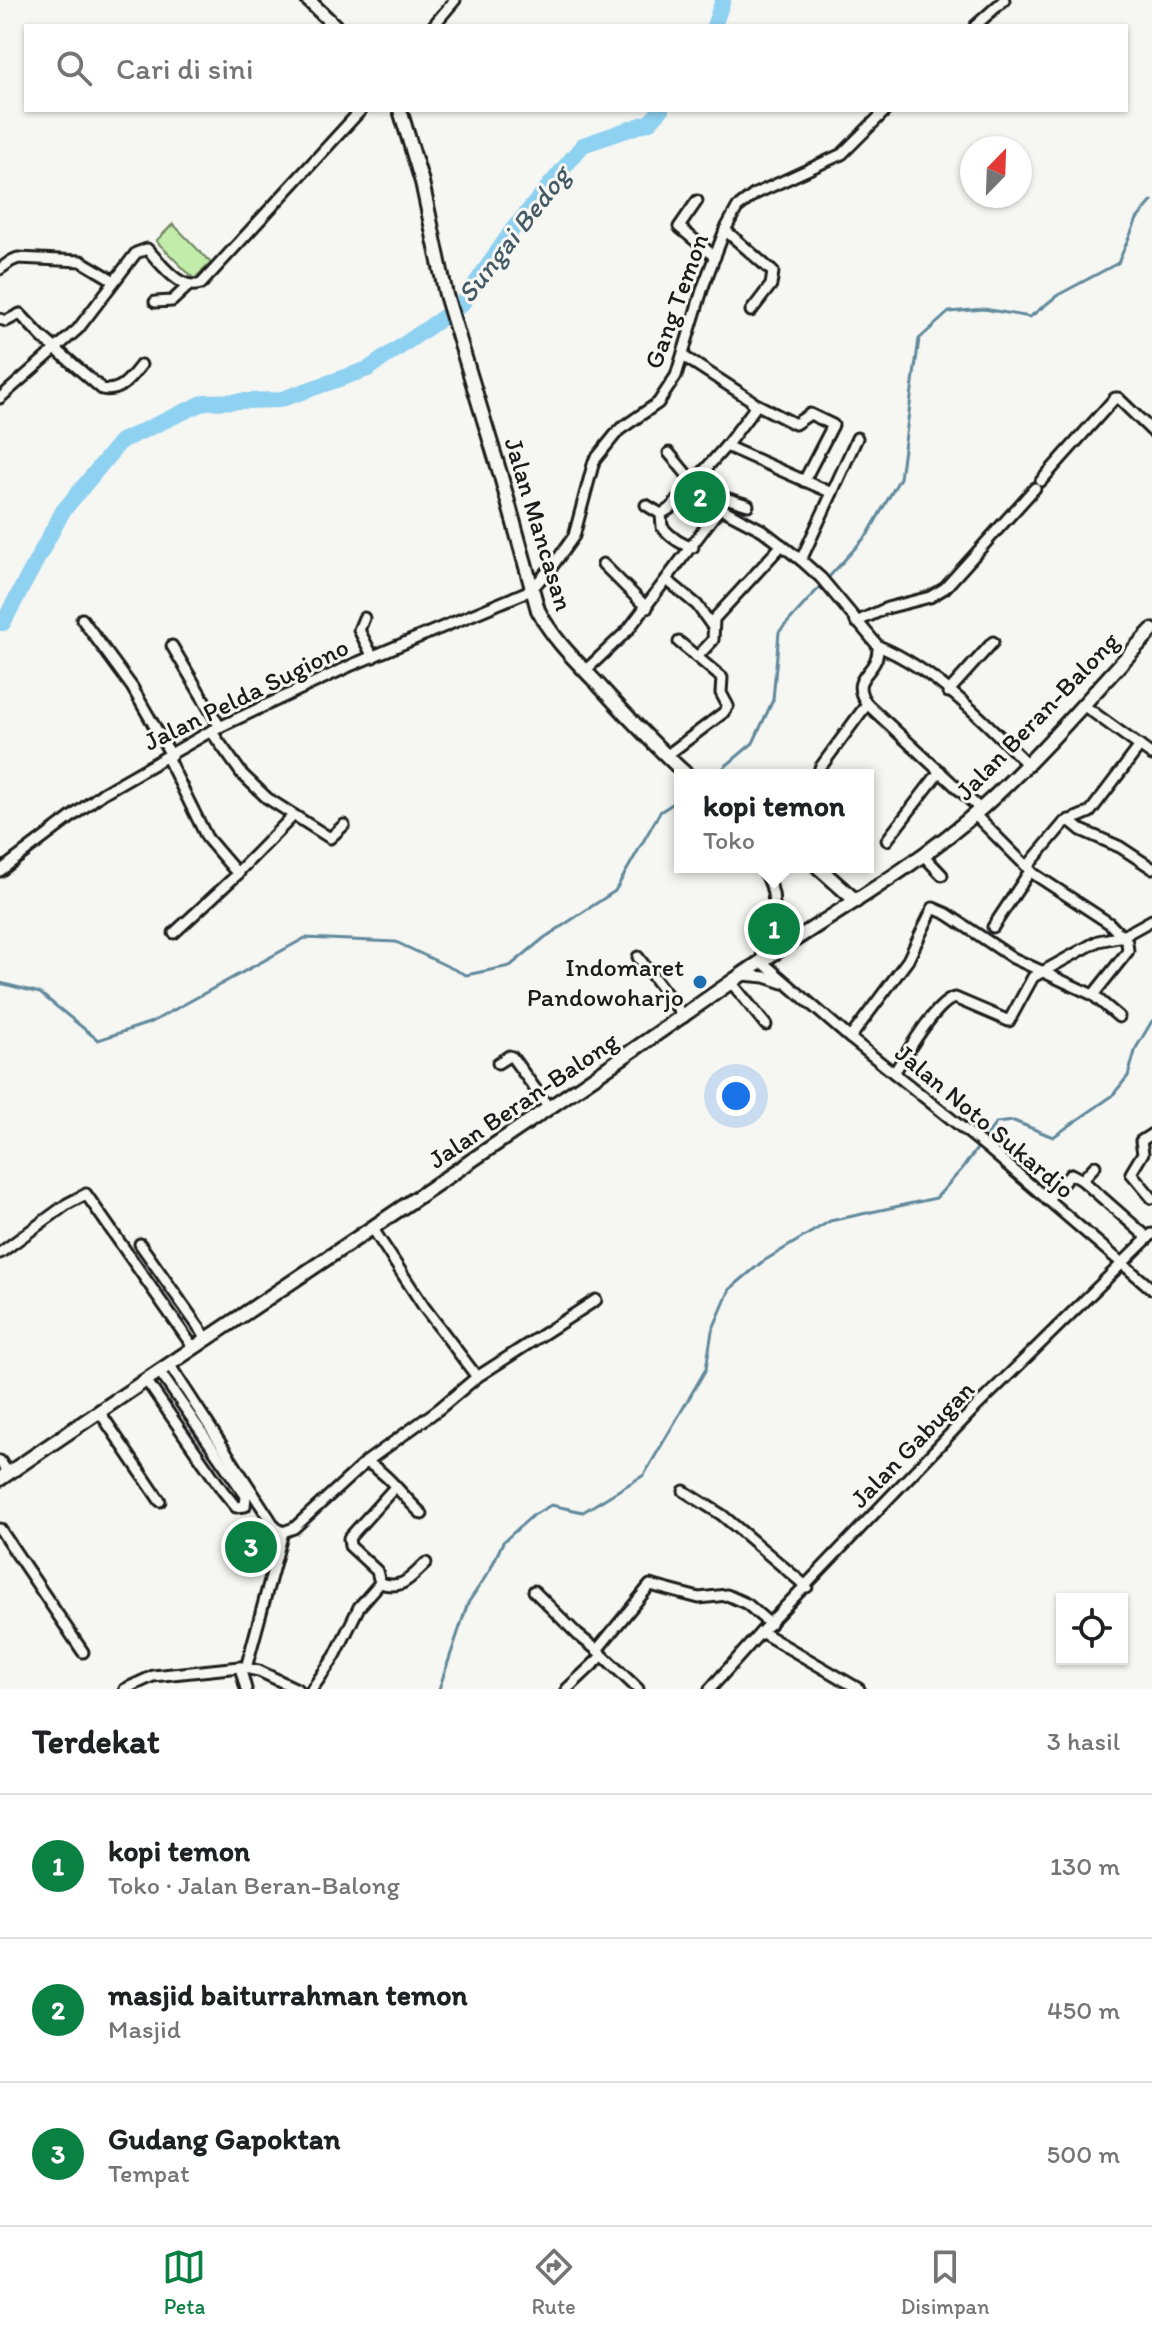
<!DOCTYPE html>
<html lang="id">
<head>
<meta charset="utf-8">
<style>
  :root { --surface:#fff; --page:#f6f6f6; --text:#202124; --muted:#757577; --line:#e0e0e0; --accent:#0b8043 }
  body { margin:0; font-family:Itim,sans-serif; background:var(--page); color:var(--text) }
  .controls { position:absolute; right:24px; bottom:24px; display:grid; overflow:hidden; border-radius:0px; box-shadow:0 2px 6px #0004 }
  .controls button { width:72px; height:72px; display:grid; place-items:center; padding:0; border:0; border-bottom:2px solid var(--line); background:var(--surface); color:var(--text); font:40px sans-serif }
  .compass { position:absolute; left:960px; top:136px; width:72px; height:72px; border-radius:50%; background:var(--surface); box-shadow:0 2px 6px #0004; rotate:23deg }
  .you { position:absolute; left:736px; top:1096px; width:28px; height:28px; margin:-20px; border:6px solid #fff; border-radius:50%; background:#1a73e8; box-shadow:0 0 0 12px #1a73e833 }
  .badge { display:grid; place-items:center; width:52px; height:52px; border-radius:50%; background:var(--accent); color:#fff; font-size:26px; font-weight:700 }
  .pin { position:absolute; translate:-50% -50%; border:4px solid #fff; box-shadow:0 2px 8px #0006 }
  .popup { position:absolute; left:674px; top:769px; width:200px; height:104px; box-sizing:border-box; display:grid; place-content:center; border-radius:0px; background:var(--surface); filter:drop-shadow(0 2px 6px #0005); font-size:26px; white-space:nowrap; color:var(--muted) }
  .popup b { font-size:30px; color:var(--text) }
  .popup::after { content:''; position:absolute; left:50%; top:100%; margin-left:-16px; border:16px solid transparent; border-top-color:var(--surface) }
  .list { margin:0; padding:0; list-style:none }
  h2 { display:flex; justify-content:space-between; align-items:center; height:104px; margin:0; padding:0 32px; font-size:34px }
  h2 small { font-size:26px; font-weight:400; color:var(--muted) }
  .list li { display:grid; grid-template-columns:52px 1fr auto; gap:24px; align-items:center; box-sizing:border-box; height:144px; padding:0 32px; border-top:2px solid var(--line) }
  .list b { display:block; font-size:30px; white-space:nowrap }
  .list p { margin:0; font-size:26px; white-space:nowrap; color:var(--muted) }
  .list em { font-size:26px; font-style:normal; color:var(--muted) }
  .icon { flex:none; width:44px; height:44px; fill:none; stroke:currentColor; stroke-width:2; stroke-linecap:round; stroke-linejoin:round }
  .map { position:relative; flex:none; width:1152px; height:1689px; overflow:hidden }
  .search { position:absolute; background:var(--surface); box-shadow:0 2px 6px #0004; left:24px; right:24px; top:24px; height:88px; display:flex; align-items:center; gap:20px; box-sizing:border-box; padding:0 28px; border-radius:0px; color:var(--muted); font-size:30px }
  .sheet { height:536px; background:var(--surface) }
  nav { display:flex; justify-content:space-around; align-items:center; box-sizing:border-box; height:112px; border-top:2px solid var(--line); background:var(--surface); font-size:22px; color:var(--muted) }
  nav a { display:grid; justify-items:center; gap:4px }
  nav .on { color:var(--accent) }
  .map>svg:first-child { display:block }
  .green { fill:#c2eca9; stroke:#6f8462; stroke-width:2 }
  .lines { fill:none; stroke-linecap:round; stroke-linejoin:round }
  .stream { stroke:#61899b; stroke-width:3 }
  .river { stroke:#8fd1f0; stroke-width:16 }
  .street-casing { stroke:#1c1c1c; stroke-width:15 }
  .secondary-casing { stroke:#1c1c1c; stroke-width:18 }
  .street { stroke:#f6f6f2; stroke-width:9 }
  .secondary { stroke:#f6f6f2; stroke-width:12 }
  .poi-dot { fill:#1f6fb2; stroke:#f6f6f2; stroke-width:3 }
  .labels { text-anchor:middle; stroke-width:6; stroke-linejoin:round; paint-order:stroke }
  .street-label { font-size:26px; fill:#1c1c1c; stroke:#f6f6f2 }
  .poi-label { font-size:26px; fill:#1c1c1c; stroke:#f6f6f2; text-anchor:end }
  .water-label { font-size:28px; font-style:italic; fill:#445b66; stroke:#f6f6f2 }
</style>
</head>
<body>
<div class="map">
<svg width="1152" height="1689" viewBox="0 0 1152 1689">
  <rect width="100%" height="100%" fill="#f6f6f2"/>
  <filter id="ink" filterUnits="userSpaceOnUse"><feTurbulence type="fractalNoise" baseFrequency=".0125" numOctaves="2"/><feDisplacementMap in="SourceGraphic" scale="16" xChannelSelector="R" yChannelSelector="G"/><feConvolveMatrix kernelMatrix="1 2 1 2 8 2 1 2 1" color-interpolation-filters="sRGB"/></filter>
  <g filter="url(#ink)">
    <polygon class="green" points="173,224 211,263 194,279 156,241"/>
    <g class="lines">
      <g class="stream">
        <polyline points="715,775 753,743 773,700 779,632 868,534 900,478 919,339 949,312 984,309 1030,317 1058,295 1118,263 1137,219 1152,201"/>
        <polyline points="0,983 40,993 98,1040 152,1022 305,938 396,942 466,975 510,966 544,938 615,891 660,812 680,799"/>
        <polyline points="439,1689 468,1603 490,1570 503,1542 532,1516 551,1505 583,1512 644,1475 706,1369 712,1331 730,1289 762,1262 830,1221 936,1198 962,1169 996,1123 1014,1121 1053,1137 1112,1096 1128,1076 1136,1048 1152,1021"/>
      </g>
      <g class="river">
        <polyline points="714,26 723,0"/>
        <polyline points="0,623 3,623 63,511 121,441 205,402 279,400 368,369 461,305 513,229 583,145 650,122 661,110"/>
      </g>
      <g class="street-casing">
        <g id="street">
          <polyline points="433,26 455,0"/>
          <polyline points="975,26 1004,0"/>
          <polyline points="697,201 679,227 715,257"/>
          <polyline points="725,230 773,272 771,285 751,311"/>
          <polyline points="0,269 11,261 18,258 81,261 113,280"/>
          <polyline points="155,302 172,301 188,286"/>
          <path d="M0 319 6 321 20 314 42 337 102 389C120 393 130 379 141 365"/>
          <path d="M0 398 78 329 136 253 147 249C162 264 179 291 201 284L361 110"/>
          <polyline points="754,403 795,424 810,414 833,425 804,481"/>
          <polyline points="726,446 832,493 857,438"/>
          <polyline points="1041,481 1115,398 1118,398 1152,431"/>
          <polyline points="711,499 722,497 748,505"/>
          <polyline points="646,505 661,514 671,508 726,446 754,409 751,400 683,356"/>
          <path d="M720 508 762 530 801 560 821 578 878 646C880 675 846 675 867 704L980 809"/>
          <path d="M661 514 662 527C670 536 680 545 693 547"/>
          <polyline points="801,560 832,493"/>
          <polyline points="603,564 647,608"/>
          <polyline points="667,580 697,605 712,626"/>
          <polyline points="364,618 359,630 373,657"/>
          <polyline points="82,619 132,687 171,755"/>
          <polyline points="856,622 887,608 930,597 945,588 1035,488"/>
          <polyline points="679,642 697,657 713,640 714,619 782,545"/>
          <polyline points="172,646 220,727"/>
          <path d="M878 646C933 668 986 722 1027 764"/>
          <polyline points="585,671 628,630 720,508 693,482 669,453"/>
          <polyline points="948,692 993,642"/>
          <polyline points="1083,705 1152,755"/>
          <polyline points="211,731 242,774 267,798 330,838 344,825"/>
          <polyline points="666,756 723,713 728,706 721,693 722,678 697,657"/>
          <polyline points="167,757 207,838 237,873 293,816"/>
          <polyline points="820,768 867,704"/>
          <polyline points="974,814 1034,874 1109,923 1127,942 1128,951 1093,995"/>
          <polyline points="1069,820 1081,830 1120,847 1152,868"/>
          <polyline points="887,840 940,771"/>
          <polyline points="923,855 942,875"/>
          <path d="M762 867C785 903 769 924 761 961L850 1038 990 1150 1152 1289"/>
          <polyline points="1027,867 1064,823 1090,812 1140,746"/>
          <polyline points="0,871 103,793 211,731 352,665 531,590 554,564 574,536 594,461 619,430 658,403 676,376 703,287 725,230 737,208 755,194 842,154 886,110"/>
          <polyline points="993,927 1030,871"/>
          <polyline points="174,933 239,873"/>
          <polyline points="638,957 684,1017"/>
          <polyline points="743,975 765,977 783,983"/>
          <polyline points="731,982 766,1025"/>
          <polyline points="850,1038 908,960 933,908 947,914 1013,958 1093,995 1119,1017"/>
          <polyline points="498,1063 509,1056 512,1057 549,1108"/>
          <path d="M894 1073C906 1055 936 1001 955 998L1009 1021 1033 977 1098 941 1123 936 1152 920"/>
          <polyline points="1152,1134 1141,1141 1143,1153 1131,1173 1152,1198"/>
          <polyline points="1095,1166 1082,1180 1148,1238"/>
          <polyline points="1047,1200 1071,1174 1082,1180"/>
          <polyline points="373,1229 424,1307 477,1377 596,1300"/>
          <polyline points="140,1244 207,1339"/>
          <polyline points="0,1253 67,1204 86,1194 193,1347"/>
          <polyline points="169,1364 275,1527 283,1532"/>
          <polyline points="146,1380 223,1491 236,1507 245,1506 246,1496 159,1371"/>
          <polyline points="99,1411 160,1501"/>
          <polyline points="0,1461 8,1473"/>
          <polyline points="366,1462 439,1409 477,1377"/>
          <polyline points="684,1491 722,1515 807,1587"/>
          <polyline points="0,1529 83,1652"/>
          <path d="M283 1532 294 1528 366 1462C389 1474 403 1497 422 1514"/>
          <path d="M380 1583C403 1590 410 1578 426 1563"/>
          <polyline points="534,1591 578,1635 597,1650"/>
          <polyline points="761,1632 859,1689"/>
          <polyline points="240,1667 246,1689"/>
          <polyline points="246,1668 283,1532"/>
          <polyline points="125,1689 153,1676 240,1667 259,1671 297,1689"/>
          <polyline points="312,1689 335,1656 359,1607 380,1583 377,1571 350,1546 349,1538 395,1487"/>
          <polyline points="567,1689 602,1656"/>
          <polyline points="638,1689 597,1650 650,1585 699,1598 727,1595 747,1604 770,1624"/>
          <polyline points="710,1689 761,1632 974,1409 1152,1234"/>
        </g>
      </g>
      <g class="secondary-casing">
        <g id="secondary">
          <polyline points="308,0 335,26"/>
          <path d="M400 110 422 182 446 295 500 473 538 610C552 638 575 660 596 682 625 714 655 746 687 775"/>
          <polyline points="818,867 856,901"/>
          <path d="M0 1479C245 1312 492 1150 734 980 817 922 907 875 983 807 1044 752 1096 689 1152 630"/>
        </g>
      </g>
      <use href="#street" class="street"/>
      <use href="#secondary" class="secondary"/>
    </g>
  </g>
  <circle class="poi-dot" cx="700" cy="982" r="8"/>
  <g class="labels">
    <g class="street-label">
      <text transform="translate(676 301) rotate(-70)" y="9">Gang Temon</text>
      <text transform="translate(539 524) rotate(73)" y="9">Jalan Mancasan</text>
      <text transform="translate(246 694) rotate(-26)" y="9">Jalan Pelda Sugiono</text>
      <text transform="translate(1037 716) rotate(-46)" y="9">Jalan Beran-Balong</text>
      <text transform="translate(523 1100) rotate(-34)" y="9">Jalan Beran-Balong</text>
      <text transform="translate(985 1121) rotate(40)" y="9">Jalan Noto Sukardjo</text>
      <text transform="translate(912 1444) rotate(-46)" y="9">Jalan Gabugan</text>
    </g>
    <g class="poi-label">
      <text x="684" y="976">Indomaret<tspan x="684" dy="30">Pandowoharjo</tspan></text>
    </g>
    <g class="water-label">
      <text transform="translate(513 234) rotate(-52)" y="10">Sungai Bedog</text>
    </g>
  </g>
</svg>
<div class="controls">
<button><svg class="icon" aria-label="locate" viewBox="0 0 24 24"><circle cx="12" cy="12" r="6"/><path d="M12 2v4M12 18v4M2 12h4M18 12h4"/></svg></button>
</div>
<svg class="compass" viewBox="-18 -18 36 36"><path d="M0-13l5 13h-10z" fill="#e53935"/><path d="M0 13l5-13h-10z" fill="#757577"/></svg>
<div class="you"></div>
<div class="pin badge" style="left:774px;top:929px">1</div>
<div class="popup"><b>kopi temon</b>Toko</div>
<div class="pin badge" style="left:700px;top:497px">2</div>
<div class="pin badge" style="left:251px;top:1547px">3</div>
<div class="search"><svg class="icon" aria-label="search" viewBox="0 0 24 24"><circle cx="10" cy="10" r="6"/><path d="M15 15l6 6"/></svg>Cari di sini</div>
</div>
<section class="sheet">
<h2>Terdekat<small>3 hasil</small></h2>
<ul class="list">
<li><span class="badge">1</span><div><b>kopi temon</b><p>Toko · Jalan Beran-Balong</p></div><em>130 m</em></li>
<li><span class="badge">2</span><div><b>masjid baiturrahman temon</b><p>Masjid</p></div><em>450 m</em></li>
<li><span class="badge">3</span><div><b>Gudang Gapoktan</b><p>Tempat</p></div><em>500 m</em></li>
</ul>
</section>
<nav>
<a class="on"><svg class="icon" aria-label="map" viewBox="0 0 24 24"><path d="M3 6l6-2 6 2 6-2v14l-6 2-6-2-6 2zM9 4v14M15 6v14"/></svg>Peta</a>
<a><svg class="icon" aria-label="directions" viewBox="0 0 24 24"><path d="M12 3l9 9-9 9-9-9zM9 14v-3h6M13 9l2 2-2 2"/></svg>Rute</a>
<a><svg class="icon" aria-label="saved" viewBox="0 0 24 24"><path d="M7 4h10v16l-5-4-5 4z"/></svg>Disimpan</a>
</nav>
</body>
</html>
